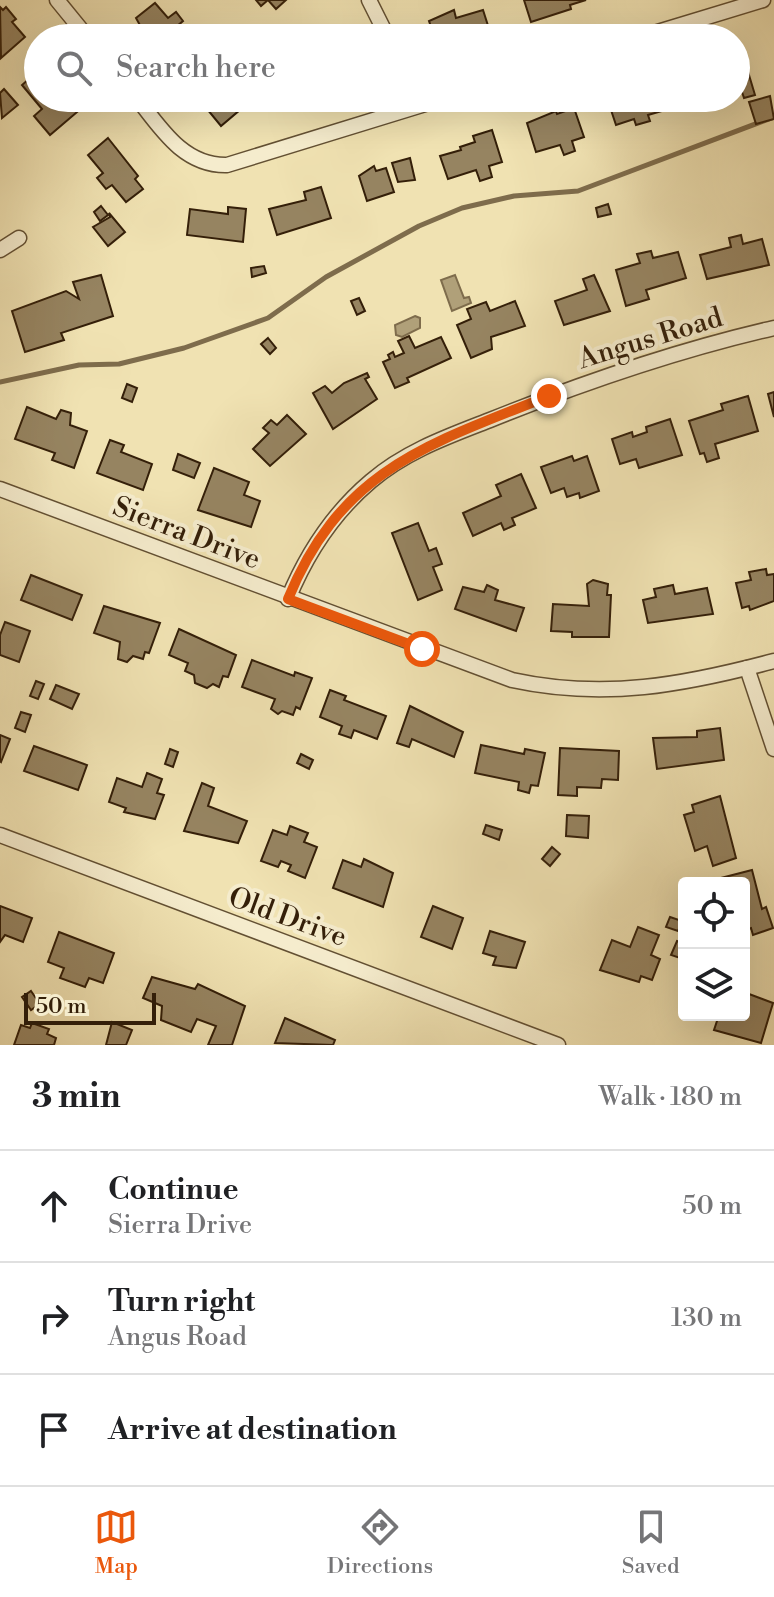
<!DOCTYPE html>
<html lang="en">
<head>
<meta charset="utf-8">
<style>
  :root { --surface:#fff; --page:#f2f2f2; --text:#202124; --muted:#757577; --line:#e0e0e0; --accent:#ea580c }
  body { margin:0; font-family:"Libre Bodoni",serif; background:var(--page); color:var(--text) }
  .controls { position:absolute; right:24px; bottom:24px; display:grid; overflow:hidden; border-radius:8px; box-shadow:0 8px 32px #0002 }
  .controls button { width:72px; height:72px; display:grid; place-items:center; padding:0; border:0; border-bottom:2px solid var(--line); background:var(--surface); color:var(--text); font:40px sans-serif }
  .scale { position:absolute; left:24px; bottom:20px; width:132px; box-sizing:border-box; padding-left:8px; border:4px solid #341f09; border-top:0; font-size:22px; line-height:28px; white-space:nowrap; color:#341f09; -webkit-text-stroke:6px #f5eccd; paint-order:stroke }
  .stop { position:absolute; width:24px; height:24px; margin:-18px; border:6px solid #ea580c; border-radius:50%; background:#fff }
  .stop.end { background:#ea580c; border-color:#fff; box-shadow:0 2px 8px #0008 }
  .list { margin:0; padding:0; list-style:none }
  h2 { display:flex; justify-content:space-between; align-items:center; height:104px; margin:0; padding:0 32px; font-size:34px }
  h2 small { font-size:26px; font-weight:400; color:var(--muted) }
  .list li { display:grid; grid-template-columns:52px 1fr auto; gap:24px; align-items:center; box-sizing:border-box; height:112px; padding:0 32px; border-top:2px solid var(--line) }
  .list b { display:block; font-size:30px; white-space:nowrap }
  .list p { margin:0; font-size:26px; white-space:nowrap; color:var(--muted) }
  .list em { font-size:26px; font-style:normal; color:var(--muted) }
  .icon { flex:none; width:44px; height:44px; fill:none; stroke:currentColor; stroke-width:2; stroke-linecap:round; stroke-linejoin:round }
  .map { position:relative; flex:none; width:774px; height:1045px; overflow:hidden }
  .search { position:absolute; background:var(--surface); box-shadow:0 8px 32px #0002; left:24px; right:24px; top:24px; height:88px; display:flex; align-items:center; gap:20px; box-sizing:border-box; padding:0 28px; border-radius:44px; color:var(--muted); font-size:30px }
  .sheet { height:440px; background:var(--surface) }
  nav { display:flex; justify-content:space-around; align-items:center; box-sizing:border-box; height:112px; border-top:2px solid var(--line); background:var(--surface); font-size:22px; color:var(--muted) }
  nav a { display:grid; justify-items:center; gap:4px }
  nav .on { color:var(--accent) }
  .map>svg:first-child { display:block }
  .water { fill:#b0a079; stroke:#7e6c4c; stroke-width:2 }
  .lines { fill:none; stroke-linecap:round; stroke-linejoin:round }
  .stream { stroke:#7e6c4c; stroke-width:5 }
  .building { fill:#968461; stroke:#341f09; stroke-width:2 }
  .street-casing { stroke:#635033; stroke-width:17 }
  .street { stroke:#f5eccd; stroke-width:14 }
  .route { stroke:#ea580c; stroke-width:10 }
  .labels { text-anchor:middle; stroke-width:8; stroke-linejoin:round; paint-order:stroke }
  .street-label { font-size:28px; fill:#341f09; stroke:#f5eccd }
</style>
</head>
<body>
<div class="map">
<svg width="774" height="1045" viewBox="0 0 774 1045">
  <rect width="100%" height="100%" fill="#f0e2b2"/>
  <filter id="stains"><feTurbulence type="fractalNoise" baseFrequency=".0025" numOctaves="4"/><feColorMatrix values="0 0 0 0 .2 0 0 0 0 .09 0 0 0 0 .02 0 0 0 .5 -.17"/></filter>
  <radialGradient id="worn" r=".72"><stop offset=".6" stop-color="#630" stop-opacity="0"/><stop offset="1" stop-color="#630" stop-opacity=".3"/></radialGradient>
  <g class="water">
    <polygon points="455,275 464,298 469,297 471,303 452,311 441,280"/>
    <polygon points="415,316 420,318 420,328 402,337 396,335 395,325"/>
  </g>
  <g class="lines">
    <polyline class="stream" points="0,382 79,365 119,364 184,348 268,318 326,277 419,226 462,208 514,196 578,191 774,117"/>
  </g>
  <g class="building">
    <polygon points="256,0 286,0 276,9 268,0 261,6"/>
    <polygon points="524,0 586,0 570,5 571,9 531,22"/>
    <polygon points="155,3 168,18 176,12 183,21 176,27 184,38 147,38 136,18"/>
    <polygon points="0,7 3,10 6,7 16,19 12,22 25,37 1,58"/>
    <polygon points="454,10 456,18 483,10 491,35 435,38 429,21"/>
    <polygon points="743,55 755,95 744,98 741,89 736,91 736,57"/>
    <polygon points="38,71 38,98 75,98 83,107 50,135 34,116 42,109 22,85"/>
    <polygon points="4,89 18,105 2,118 0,93"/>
    <polygon points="770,96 774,119 756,124 749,102"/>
    <polygon points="198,98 232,98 241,109 221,126"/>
    <polygon points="628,98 669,98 672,108 648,115 650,121 636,125 634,119 616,125 609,104"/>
    <polygon points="574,108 584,137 572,141 575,151 564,155 560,145 536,152 527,123 556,111 557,114"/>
    <polygon points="492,130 502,162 489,166 492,177 480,181 476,170 448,179 440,156 461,150 460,147 475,142 473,136"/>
    <polygon points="108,138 138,176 135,179 143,189 126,202 112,185 106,189 97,178 103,173 88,155"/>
    <polygon points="410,158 415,180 398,182 392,163"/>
    <polygon points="374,166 376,171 386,168 394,192 367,201 359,176"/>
    <polygon points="321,187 331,218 277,235 269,209 306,200 304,192"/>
    <polygon points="608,204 611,214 598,217 596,208"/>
    <polygon points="101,206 108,215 100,221 94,212"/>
    <polygon points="228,207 246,209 243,242 187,235 190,209 228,214"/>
    <polygon points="109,213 125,232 108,246 93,227 110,217"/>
    <polygon points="741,235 743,244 762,239 769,265 707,279 700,255 731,247 729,238"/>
    <polygon points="651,251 653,258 678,252 686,278 646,290 649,299 626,306 616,270 640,263 637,254"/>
    <polygon points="264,266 266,273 252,277 251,268"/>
    <polygon points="101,275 113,316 61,333 64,340 25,352 12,311 66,291 79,299 73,282"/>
    <polygon points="594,275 610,311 564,325 555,301 587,290 583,279"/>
    <polygon points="359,298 365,311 357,315 351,301"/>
    <polygon points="515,301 525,326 491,337 492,349 471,358 457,325 471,319 467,309 486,302 490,311"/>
    <polygon points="409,336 415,348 441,337 451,358 407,378 409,382 395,388 383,362 390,359 388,355 393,352 395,357 404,353 398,341"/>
    <polygon points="268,338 276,348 270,354 261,344"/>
    <polygon points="367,373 369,377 365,379 377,399 333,429 313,393 325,386 332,393 344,383"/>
    <polygon points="127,384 137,388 132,402 122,398"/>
    <polygon points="774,392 774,417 768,394"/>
    <polygon points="748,396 758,431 715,444 719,458 707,462 704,453 700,454 689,421 723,410 721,404"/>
    <polygon points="27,407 56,419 61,410 71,413 70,425 87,431 74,468 52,460 55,453 15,439"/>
    <polygon points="287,415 306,434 270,466 253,449 269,433 263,428 271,420 277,425"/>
    <polygon points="670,419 682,455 639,468 636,459 620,464 612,439 632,432 633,437 647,432 646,427"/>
    <polygon points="110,440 124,445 121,452 152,464 143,490 97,473"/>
    <polygon points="178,454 200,463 194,478 173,470"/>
    <polygon points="572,456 574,461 587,456 599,491 580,498 579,493 567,497 564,488 551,493 541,467"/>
    <polygon points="214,468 249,482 244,495 260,501 251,527 198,510"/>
    <polygon points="521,474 536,508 512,518 515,525 504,530 501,523 473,536 463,513 501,496 496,485"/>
    <polygon points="418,523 429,551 436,548 442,564 433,567 442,590 418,600 392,533"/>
    <polygon points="766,569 767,575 774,574 774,601 750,610 749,606 742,608 736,583 751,580 749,572"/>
    <polygon points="31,575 82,595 72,620 21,600"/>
    <polygon points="593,580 608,584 607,595 611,595 609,637 572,637 572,632 551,631 553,604 589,606 587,584"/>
    <polygon points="487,585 498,590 495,600 524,608 516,631 455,609 463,587 484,592"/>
    <polygon points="673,585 675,594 707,588 713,614 648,623 643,600 656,597 654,589"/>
    <polygon points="104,606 160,623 149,653 145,652 143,659 133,656 127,662 118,659 120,642 94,633"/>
    <polygon points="5,622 30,631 19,662 0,655 0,635"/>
    <polygon points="179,629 236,655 228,677 223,676 219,687 213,684 207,688 195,683 194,675 185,671 188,663 169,655"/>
    <polygon points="252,660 294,676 295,672 312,678 300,709 296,707 293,715 282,711 278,714 271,709 275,699 242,687"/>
    <polygon points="36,681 44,684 38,699 30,696"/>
    <polygon points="56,685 79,694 72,709 50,699"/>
    <polygon points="330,690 346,696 344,700 386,716 377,739 354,730 351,738 339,734 342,726 320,717"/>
    <polygon points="410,706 463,732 454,757 412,739 409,747 397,743"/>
    <polygon points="21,712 31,715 25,732 15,728"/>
    <polygon points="720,728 724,760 657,769 653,738 697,737 697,731"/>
    <polygon points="0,735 10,739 1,762 0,761"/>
    <polygon points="481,745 524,754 525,749 545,753 538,786 531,785 529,793 518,790 519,782 475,773"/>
    <polygon points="34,746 87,765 78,790 24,771"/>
    <polygon points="560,748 619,751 618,780 602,779 601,788 577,787 577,796 558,795"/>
    <polygon points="170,749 178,752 173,767 165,764"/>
    <polygon points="301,754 313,760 309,769 297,763"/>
    <polygon points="147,773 162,779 157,793 164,795 155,819 124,812 126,808 109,802 117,778 142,787"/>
    <polygon points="202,783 214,788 208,806 247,821 238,843 184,831"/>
    <polygon points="720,796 736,858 713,866 707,846 695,851 684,815 694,812 692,805"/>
    <polygon points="567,815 589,816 588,838 566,836"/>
    <polygon points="486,825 502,830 499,840 483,834"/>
    <polygon points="290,826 308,833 304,842 317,847 305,878 288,871 291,865 281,861 278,867 261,861 273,830 287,835"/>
    <polygon points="552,847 560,854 550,866 542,859"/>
    <polygon points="364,859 393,873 383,907 333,888 343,860 361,867"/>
    <polygon points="752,870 762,909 766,907 773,928 753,935 751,928 744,931 744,883 723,883 721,878"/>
    <polygon points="0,906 32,918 23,942 5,935 0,942"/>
    <polygon points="433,906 463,918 452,949 421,937"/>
    <polygon points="670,917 682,921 678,931 666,927"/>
    <polygon points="638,927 659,935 651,955 660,959 652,980 641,976 639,982 600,970 612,940 630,947"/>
    <polygon points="490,931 525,942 516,968 493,965 496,957 483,953"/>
    <polygon points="59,932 114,953 103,983 89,978 85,987 60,978 64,968 48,962"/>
    <polygon points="677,941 684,944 683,959 671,955"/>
    <polygon points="152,977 195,989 198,984 245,1006 232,1045 208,1045 216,1026 197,1019 191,1032 161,1020 162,1006 143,998"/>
    <polygon points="31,991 40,1004 31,1010 22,997"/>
    <polygon points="749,994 773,1003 761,1043 714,1030 719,1015 744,1015"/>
    <polygon points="285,1018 335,1040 333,1045 275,1043"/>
    <polygon points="112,1022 132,1030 126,1045 106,1045"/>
    <polygon points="32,1023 49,1029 47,1034 56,1038 54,1045 14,1045 21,1025 30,1028"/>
  </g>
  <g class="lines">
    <g class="street-casing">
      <g id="street">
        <polyline points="57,0 88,38"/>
        <polyline points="369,0 388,38"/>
        <polyline points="638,38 763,0"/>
        <path d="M137 98C161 129 184 166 227 165L445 98"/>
        <polyline points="0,250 19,238"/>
        <path d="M0 489 512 680C604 700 684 685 774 661"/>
        <path d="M288 599C307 553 333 513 371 481 406 451 449 436 490 420 582 383 678 350 774 328"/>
        <polyline points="747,668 774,749"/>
        <polyline points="0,835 558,1045"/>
      </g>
    </g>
    <use href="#street" class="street"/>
  </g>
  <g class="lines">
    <path class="route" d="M422 649 288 599C341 469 429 444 549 396"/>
  </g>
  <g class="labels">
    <g class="street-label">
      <text transform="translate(650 337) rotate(-17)" y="10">Angus Road</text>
      <text transform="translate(187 532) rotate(21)" y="10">Sierra Drive</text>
      <text transform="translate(288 916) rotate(20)" y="10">Old Drive</text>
    </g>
  </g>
  <rect width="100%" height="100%" filter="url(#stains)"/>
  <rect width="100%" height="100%" fill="url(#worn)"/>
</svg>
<div class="controls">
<button><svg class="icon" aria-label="locate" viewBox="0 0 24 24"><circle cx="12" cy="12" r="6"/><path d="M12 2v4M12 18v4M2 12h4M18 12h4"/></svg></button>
<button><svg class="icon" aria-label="layers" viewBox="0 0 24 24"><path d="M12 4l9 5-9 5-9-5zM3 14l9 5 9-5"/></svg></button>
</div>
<div class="scale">50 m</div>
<div class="stop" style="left:422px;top:649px"></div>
<div class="stop end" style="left:549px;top:396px"></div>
<div class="search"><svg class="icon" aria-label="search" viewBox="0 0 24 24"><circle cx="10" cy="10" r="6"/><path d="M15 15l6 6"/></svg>Search here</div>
</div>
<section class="sheet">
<h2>3 min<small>Walk · 180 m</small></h2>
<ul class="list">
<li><svg class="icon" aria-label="ahead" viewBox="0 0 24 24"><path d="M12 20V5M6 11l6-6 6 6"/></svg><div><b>Continue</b><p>Sierra Drive</p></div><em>50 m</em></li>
<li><svg class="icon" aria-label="right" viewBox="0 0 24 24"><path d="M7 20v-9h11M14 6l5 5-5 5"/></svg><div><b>Turn right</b><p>Angus Road</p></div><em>130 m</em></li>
<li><svg class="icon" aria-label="arrive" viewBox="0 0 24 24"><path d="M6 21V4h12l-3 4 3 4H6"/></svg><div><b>Arrive at destination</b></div></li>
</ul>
</section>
<nav>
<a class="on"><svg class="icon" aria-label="map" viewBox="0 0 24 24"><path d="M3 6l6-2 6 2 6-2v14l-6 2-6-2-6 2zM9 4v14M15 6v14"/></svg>Map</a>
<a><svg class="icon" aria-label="directions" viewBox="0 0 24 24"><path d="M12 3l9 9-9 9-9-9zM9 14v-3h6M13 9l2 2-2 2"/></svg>Directions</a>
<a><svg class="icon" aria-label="saved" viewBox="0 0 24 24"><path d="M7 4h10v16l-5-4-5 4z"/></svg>Saved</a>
</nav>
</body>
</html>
